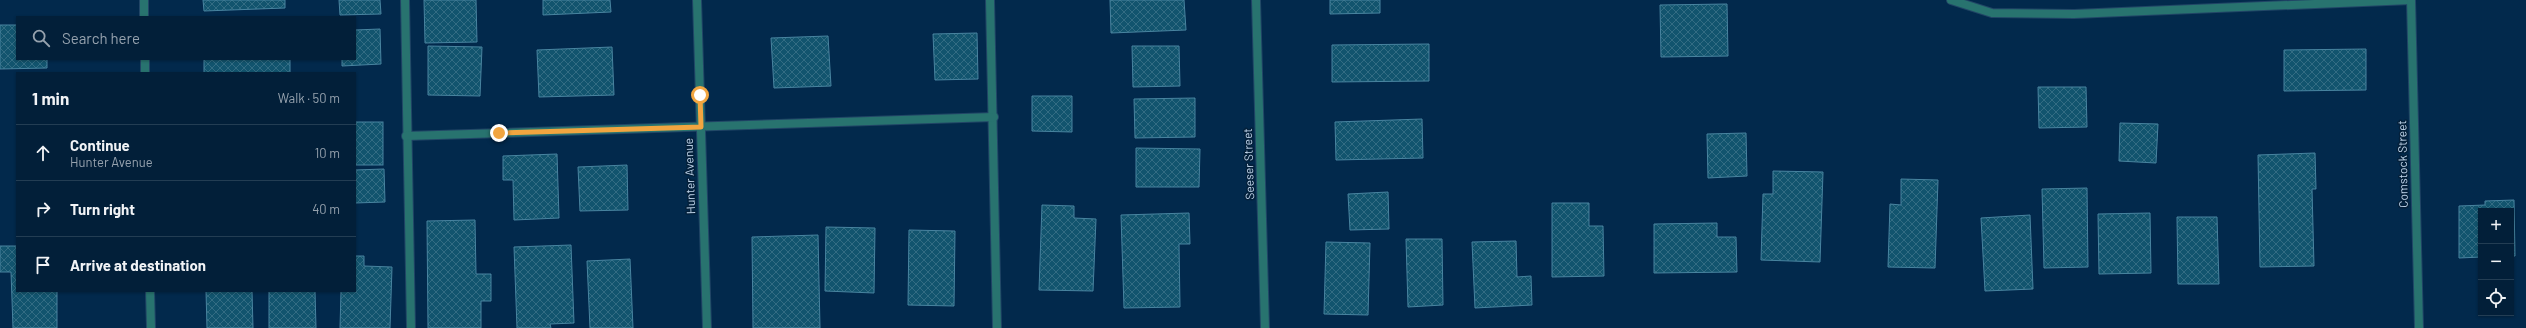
<!DOCTYPE html>
<html lang="en">
<head>
<meta charset="utf-8">
<style>
  :root { --surface:#021f39; --page:#102c44; --text:#f1f3f6; --muted:#96a2ae; --line:#233d53 }
  body { margin:0; font-family:Barlow,sans-serif; background:var(--page); color:var(--text) }
  .controls { position:absolute; right:12px; bottom:12px; display:grid; overflow:hidden; border-radius:0px; box-shadow:0 1px 3px #0004 }
  .controls button { width:36px; height:36px; display:grid; place-items:center; padding:0; border:0; border-bottom:1px solid var(--line); background:var(--surface); color:var(--text); font:20px sans-serif }
  .stop { position:absolute; width:12px; height:12px; margin:-9px; border:3px solid #f1a540; border-radius:50%; background:#fff }
  .stop.end { background:#f1a540; border-color:#fff; box-shadow:0 1px 4px #0008 }
  .list { margin:0; padding:0; list-style:none }
  h2 { display:flex; justify-content:space-between; align-items:center; height:52px; margin:0; padding:0 16px; font-size:17px }
  h2 small { font-size:13px; font-weight:400; color:var(--muted) }
  .list li { display:grid; grid-template-columns:26px 1fr auto; gap:12px; align-items:center; box-sizing:border-box; height:56px; padding:0 16px; border-top:1px solid var(--line) }
  .list b { display:block; font-size:15px; white-space:nowrap }
  .list p { margin:0; font-size:13px; white-space:nowrap; color:var(--muted) }
  .list em { font-size:13px; font-style:normal; color:var(--muted) }
  .icon { flex:none; width:22px; height:22px; fill:none; stroke:currentColor; stroke-width:2; stroke-linecap:round; stroke-linejoin:round }
  .map { position:relative; flex:none; width:2526px; height:328px; overflow:hidden }
  .search { position:absolute; background:var(--surface); box-shadow:0 1px 3px #0004; left:16px; top:16px; width:340px; height:44px; display:flex; align-items:center; gap:10px; box-sizing:border-box; padding:0 14px; border-radius:0px; color:var(--muted); font-size:15px }
  .panel { position:absolute; background:var(--surface); box-shadow:0 1px 3px #0004; left:16px; top:72px; width:340px; height:220px; border-radius:0px }
  .map>svg:first-child { display:block }
  .building { fill:url(#building-cross-hatch); stroke:#4884a0 }
  .lines { fill:none; stroke-linecap:round; stroke-linejoin:round }
  .service-casing { stroke:#214566; stroke-width:10 }
  .minor-casing { stroke:#214566; stroke-width:10 }
  .service { stroke:#28736f; stroke-width:8 }
  .minor { stroke:#28736f; stroke-width:8 }
  .route { stroke:#f1a540; stroke-width:5 }
  .labels { text-anchor:middle; stroke-width:3; stroke-linejoin:round; paint-order:stroke }
  .street-label { font-size:12px; fill:#c2d6ec; stroke:#04203a }
</style>
</head>
<body>
<div class="map">
<svg width="2526" height="328" viewBox="0 0 2526 328">
  <defs>
    <pattern id="building-cross-hatch" width="8" height="8" patternUnits="userSpaceOnUse"><rect width="8" height="8" fill="#12546e"/><path d="M0 0l8 8M0 8l8-8" fill="none" stroke="#336c83"/></pattern>
  </defs>
  <rect width="100%" height="100%" fill="#02294c"/>
  <g class="building">
    <polygon points="203,0 285,0 285,8 204,11"/>
    <polygon points="339,0 380,0 381,14 340,15"/>
    <polygon points="424,0 476,0 477,42 425,43"/>
    <polygon points="543,0 610,0 611,12 543,15"/>
    <polygon points="1110,0 1184,0 1186,30 1111,33"/>
    <polygon points="1330,0 1380,0 1380,13 1330,14"/>
    <polygon points="1727,4 1728,56 1661,57 1660,5"/>
    <polygon points="0,25 17,25 17,59 47,59 47,68 0,69"/>
    <polygon points="380,29 381,64 342,66 342,59 355,59 355,30"/>
    <polygon points="977,33 978,79 935,80 933,34"/>
    <polygon points="828,36 831,86 774,88 771,38"/>
    <polygon points="1429,44 1429,81 1332,82 1332,45"/>
    <polygon points="428,46 482,47 480,96 428,95"/>
    <polygon points="1132,46 1179,46 1180,86 1133,87"/>
    <polygon points="612,47 614,95 539,97 537,50"/>
    <polygon points="2366,49 2366,90 2284,91 2284,50"/>
    <rect x="204" y="59" width="86" height="14"/>
    <polygon points="2038,87 2086,87 2087,127 2039,128"/>
    <polygon points="1032,96 1072,96 1072,132 1032,131"/>
    <polygon points="1195,98 1195,137 1135,138 1134,99"/>
    <polygon points="1422,119 1423,158 1336,160 1335,122"/>
    <rect x="355" y="122" width="28" height="43"/>
    <polygon points="2120,123 2158,124 2156,163 2119,161"/>
    <polygon points="1746,133 1747,176 1708,178 1707,134"/>
    <polygon points="1136,148 1200,149 1199,187 1136,187"/>
    <polygon points="2315,153 2316,189 2312,189 2314,266 2260,267 2258,155"/>
    <polygon points="557,154 559,218 514,220 513,180 503,180 503,156"/>
    <polygon points="627,165 628,210 580,211 578,167"/>
    <polygon points="384,169 385,202 355,203 355,170"/>
    <polygon points="1773,171 1823,172 1820,262 1761,260 1763,194 1773,194"/>
    <polygon points="1901,179 1938,180 1935,268 1888,267 1890,204 1901,205"/>
    <polygon points="2087,188 2088,267 2044,268 2042,189"/>
    <polygon points="1388,192 1389,229 1350,230 1348,194"/>
    <polygon points="2514,200 2515,256 2511,256 2511,211 2481,211 2481,257 2459,258 2459,206 2485,205 2485,201"/>
    <polygon points="1552,203 1589,203 1589,226 1603,226 1604,276 1552,277"/>
    <polygon points="1042,205 1074,206 1074,218 1096,219 1093,291 1039,290"/>
    <polygon points="1189,213 1190,244 1179,244 1180,307 1124,308 1121,215"/>
    <polygon points="2150,213 2151,273 2099,274 2098,214"/>
    <polygon points="2030,215 2033,289 1985,291 1981,218"/>
    <polygon points="2177,217 2217,217 2219,284 2178,284"/>
    <polygon points="475,220 476,274 491,274 491,301 481,301 481,328 428,328 427,221"/>
    <polygon points="1717,223 1717,237 1736,237 1737,272 1654,273 1654,224"/>
    <polygon points="826,227 875,228 874,293 825,291"/>
    <polygon points="909,230 955,231 954,306 908,305"/>
    <polygon points="818,235 820,328 753,328 752,237"/>
    <polygon points="1406,239 1442,239 1443,305 1408,307"/>
    <polygon points="1516,241 1517,277 1531,276 1532,305 1475,308 1472,242"/>
    <polygon points="1326,242 1370,243 1368,315 1324,314"/>
    <polygon points="571,245 574,323 550,324 551,328 517,328 514,247"/>
    <polygon points="0,246 17,246 17,291 57,291 57,328 13,328 11,272 0,272"/>
    <polygon points="355,256 364,256 364,266 392,267 390,328 340,328 341,291 355,291"/>
    <polygon points="630,259 633,328 590,328 587,261"/>
    <polygon points="206,291 252,291 253,328 207,328"/>
    <polygon points="269,291 315,291 316,328 269,328"/>
  </g>
  <g class="lines">
    <g class="service-casing">
      <g id="service">
        <polyline points="405,0 411,328"/>
        <polyline points="990,0 997,328"/>
        <polyline points="406,136 994,117"/>
      </g>
    </g>
    <g class="minor-casing">
      <g id="minor">
        <polyline points="144,0 144,17"/>
        <polyline points="697,0 707,328"/>
        <polyline points="1256,0 1265,328"/>
        <polyline points="1951,0 1992,13 2074,14 2411,0"/>
        <polyline points="2411,0 2419,328"/>
        <polyline points="145,59 145,73"/>
        <polyline points="150,291 151,328"/>
      </g>
    </g>
    <use href="#service" class="service"/>
    <use href="#minor" class="minor"/>
  </g>
  <g class="lines">
    <polyline class="route" points="499,133 701,127 700,95"/>
  </g>
  <g class="labels">
    <g class="street-label">
      <text transform="translate(1249 164) rotate(-92)" y="4">Seeser Street</text>
      <text transform="translate(2403 164) rotate(-91)" y="4">Comstock Street</text>
      <text transform="translate(690 176) rotate(-92)" y="4">Hunter Avenue</text>
    </g>
  </g>
</svg>
<div class="controls">
<button>+</button>
<button>−</button>
<button><svg class="icon" aria-label="locate" viewBox="0 0 24 24"><circle cx="12" cy="12" r="6"/><path d="M12 2v4M12 18v4M2 12h4M18 12h4"/></svg></button>
</div>
<div class="stop" style="left:700px;top:95px"></div>
<div class="stop end" style="left:499px;top:133px"></div>
<div class="search"><svg class="icon" aria-label="search" viewBox="0 0 24 24"><circle cx="10" cy="10" r="6"/><path d="M15 15l6 6"/></svg>Search here</div>
<section class="panel">
<h2>1 min<small>Walk · 50 m</small></h2>
<ul class="list">
<li><svg class="icon" aria-label="ahead" viewBox="0 0 24 24"><path d="M12 20V5M6 11l6-6 6 6"/></svg><div><b>Continue</b><p>Hunter Avenue</p></div><em>10 m</em></li>
<li><svg class="icon" aria-label="right" viewBox="0 0 24 24"><path d="M7 20v-9h11M14 6l5 5-5 5"/></svg><div><b>Turn right</b></div><em>40 m</em></li>
<li><svg class="icon" aria-label="arrive" viewBox="0 0 24 24"><path d="M6 21V4h12l-3 4 3 4H6"/></svg><div><b>Arrive at destination</b></div></li>
</ul>
</section>
</div>
</body>
</html>
